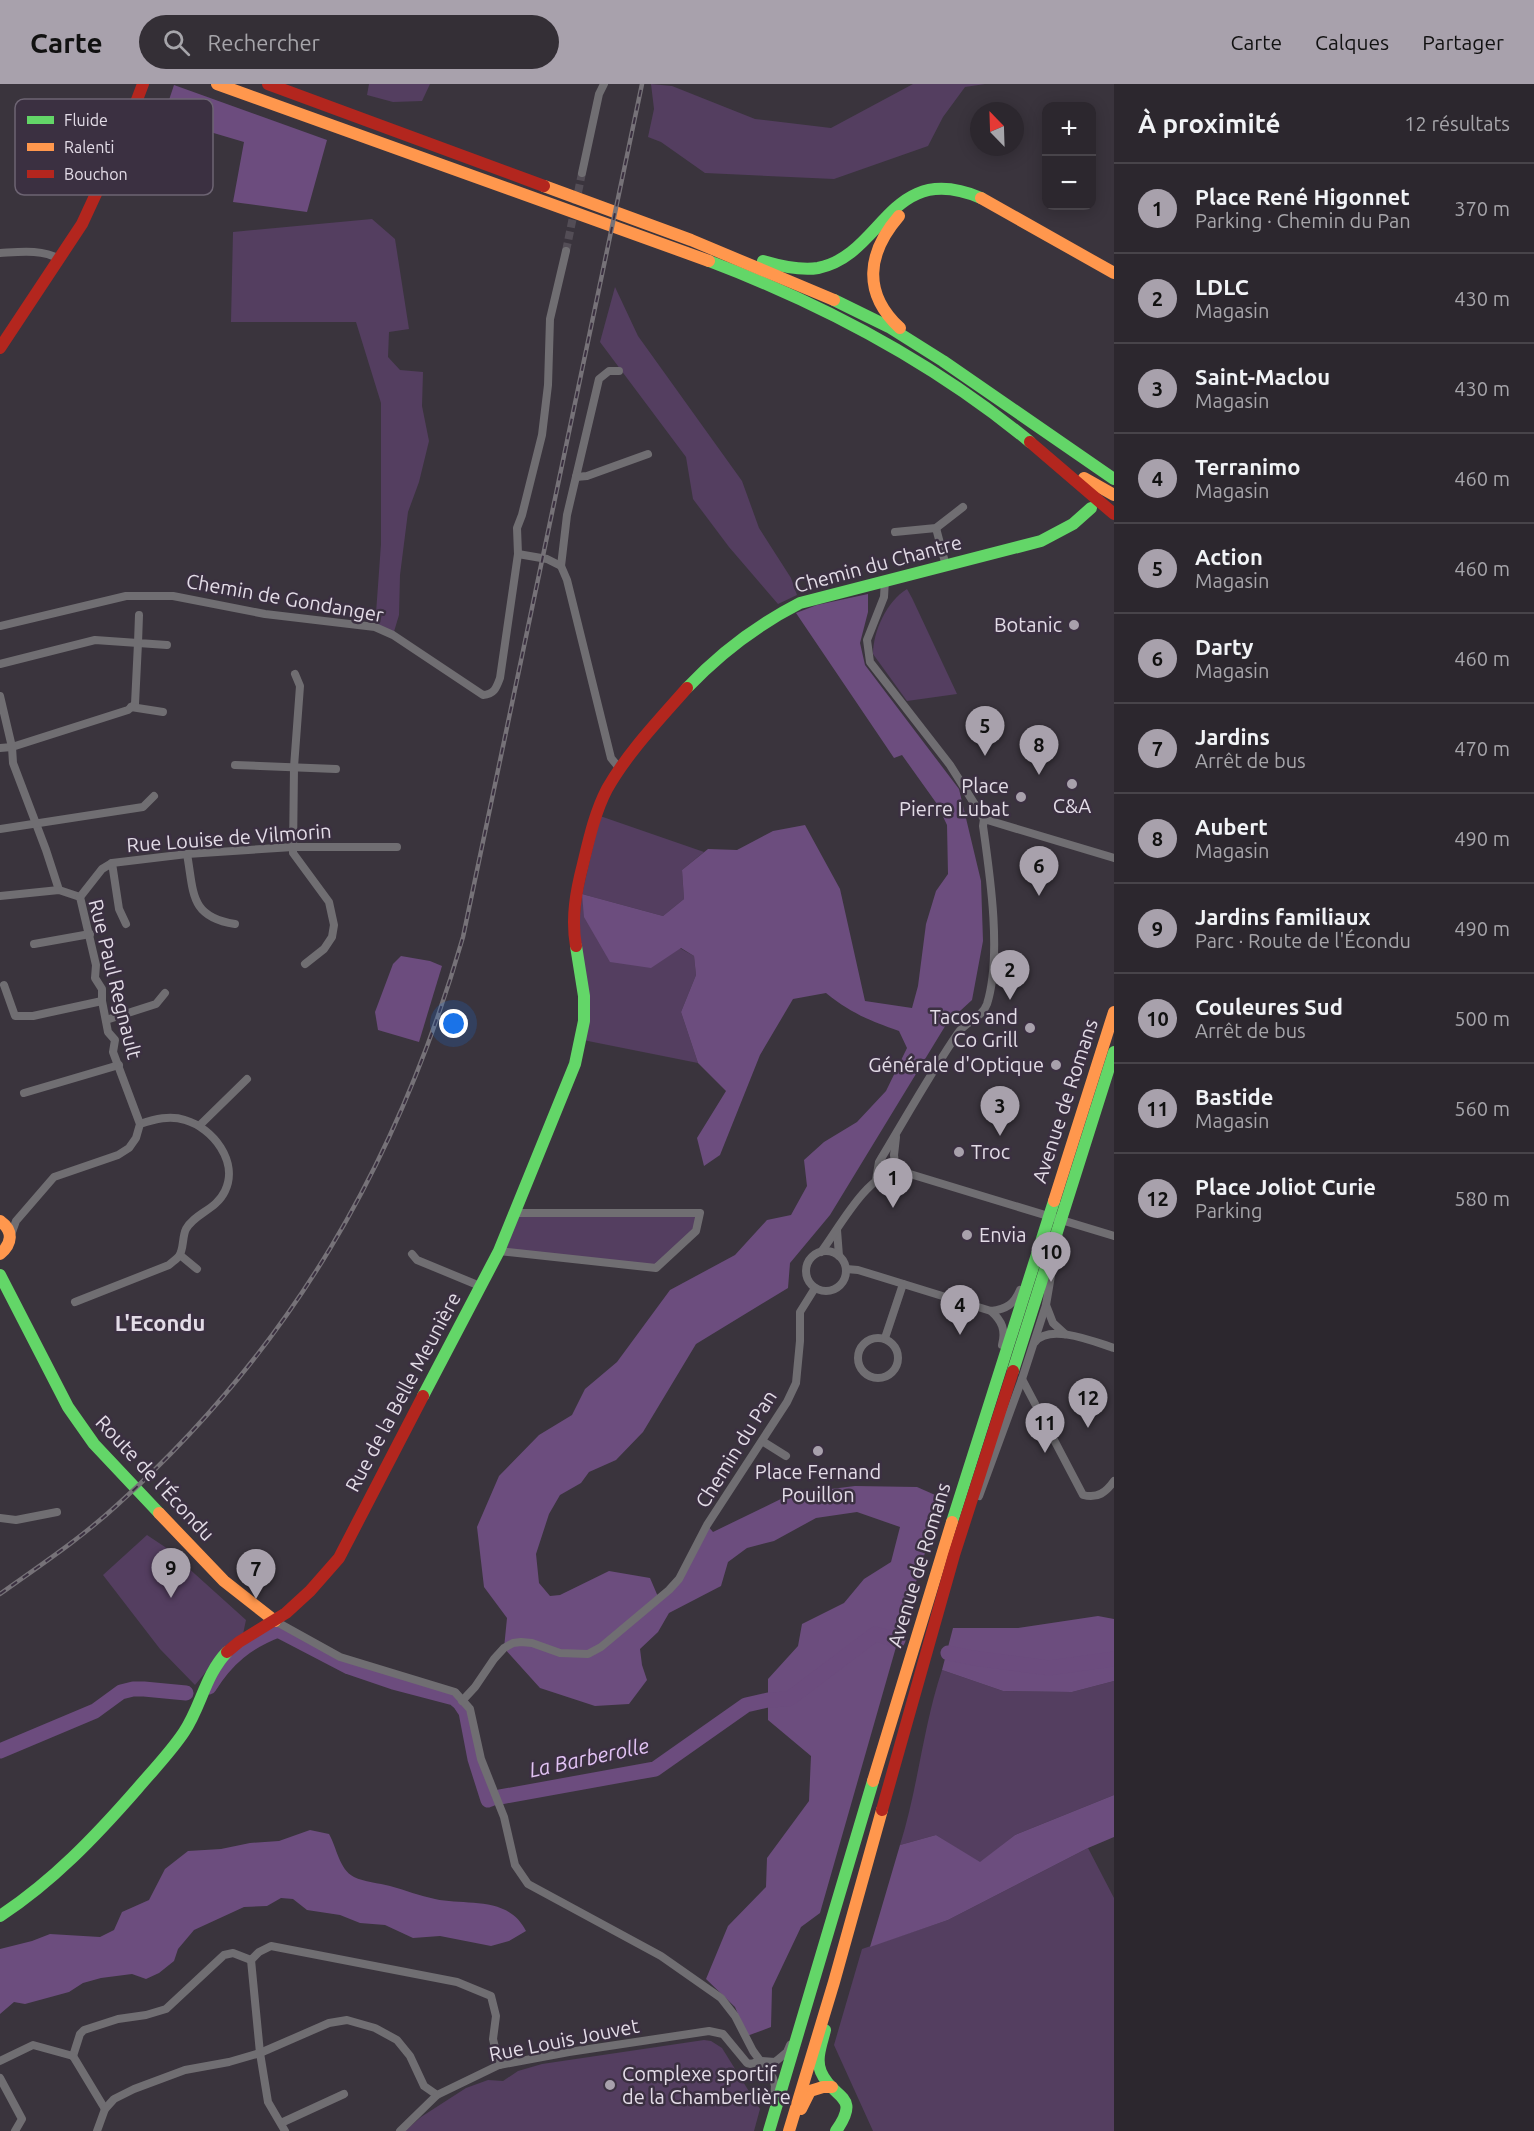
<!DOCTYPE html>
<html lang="fr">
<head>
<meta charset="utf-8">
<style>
  :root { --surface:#2c272e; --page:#342f36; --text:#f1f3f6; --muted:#a6a5aa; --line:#48444a; --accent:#a8a1ac }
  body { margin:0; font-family:Ubuntu,sans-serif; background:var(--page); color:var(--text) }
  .controls { position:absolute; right:18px; top:18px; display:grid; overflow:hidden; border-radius:12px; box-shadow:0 3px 15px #0003 }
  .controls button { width:54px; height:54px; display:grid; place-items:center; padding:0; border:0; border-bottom:2px solid var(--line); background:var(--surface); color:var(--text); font:30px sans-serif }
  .compass { position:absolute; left:970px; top:18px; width:54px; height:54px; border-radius:50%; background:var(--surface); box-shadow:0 3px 15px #0003; rotate:337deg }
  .you { position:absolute; left:454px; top:940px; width:21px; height:21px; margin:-15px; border:4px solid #fff; border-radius:50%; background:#1a73e8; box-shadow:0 0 0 9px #1a73e833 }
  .badge { display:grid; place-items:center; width:39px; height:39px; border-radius:50%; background:var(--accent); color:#111; font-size:20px; font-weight:700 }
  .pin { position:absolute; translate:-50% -50px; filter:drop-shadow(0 2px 3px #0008) }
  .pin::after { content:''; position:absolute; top:32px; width:21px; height:18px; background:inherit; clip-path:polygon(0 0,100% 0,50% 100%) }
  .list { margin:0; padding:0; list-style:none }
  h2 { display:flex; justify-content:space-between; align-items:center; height:78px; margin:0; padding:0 24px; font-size:26px }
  h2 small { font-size:20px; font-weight:400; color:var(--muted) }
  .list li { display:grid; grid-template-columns:39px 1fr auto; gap:18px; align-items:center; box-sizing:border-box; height:90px; padding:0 24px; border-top:2px solid var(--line) }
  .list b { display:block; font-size:22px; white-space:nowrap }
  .list p { margin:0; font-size:20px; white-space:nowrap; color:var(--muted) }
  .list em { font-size:20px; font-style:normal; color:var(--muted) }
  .icon { flex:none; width:33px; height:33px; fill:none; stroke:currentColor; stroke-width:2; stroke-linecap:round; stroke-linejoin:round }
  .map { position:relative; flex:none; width:1114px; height:2047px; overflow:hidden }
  header { display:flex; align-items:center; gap:36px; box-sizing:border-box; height:84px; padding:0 30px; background:var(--accent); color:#111 }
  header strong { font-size:28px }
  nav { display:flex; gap:33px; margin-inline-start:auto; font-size:21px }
  .search { width:420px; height:54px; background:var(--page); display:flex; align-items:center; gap:15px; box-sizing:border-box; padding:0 21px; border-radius:33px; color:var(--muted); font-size:22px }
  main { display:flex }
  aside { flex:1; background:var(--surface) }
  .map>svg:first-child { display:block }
  .green { fill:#543e60 }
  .forest { fill:#6c4d7e }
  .water { fill:#6c4c7e }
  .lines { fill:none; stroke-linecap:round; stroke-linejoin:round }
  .river { stroke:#6c4c7e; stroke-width:15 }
  .street-tunnel { stroke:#534d56; stroke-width:8; stroke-dasharray:8 4; stroke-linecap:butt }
  .street { stroke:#706e72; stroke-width:8 }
  .fast { stroke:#63d668; stroke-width:12 }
  .slow { stroke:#ff974d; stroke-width:12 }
  .jam { stroke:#b3261e; stroke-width:12 }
  .rail-casing { stroke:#767278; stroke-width:4.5 }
  .rail { stroke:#3b3041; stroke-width:2; stroke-dasharray:7; stroke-linecap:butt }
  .poi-dot { fill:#a8a1ac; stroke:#3b3041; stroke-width:2 }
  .labels { text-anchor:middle; stroke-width:5; stroke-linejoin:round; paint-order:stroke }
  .street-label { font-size:20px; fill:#e3dce7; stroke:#3b3041 }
  .poi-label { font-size:20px; fill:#e3dce7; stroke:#3b3041; text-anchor:end }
  .water-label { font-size:21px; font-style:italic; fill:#e2c3f4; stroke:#3b3041 }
  .quarter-label { font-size:22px; font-weight:bold; fill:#e3dce7; stroke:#3b3041 }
  .key { fill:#3b3041; stroke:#6d6473; stroke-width:1.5 }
  .key-label { font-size:16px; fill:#e3dce7 }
</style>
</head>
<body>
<header>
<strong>Carte</strong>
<div class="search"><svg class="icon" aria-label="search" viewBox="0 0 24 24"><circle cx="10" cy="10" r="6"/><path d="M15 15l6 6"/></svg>Rechercher</div>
<nav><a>Carte</a><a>Calques</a><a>Partager</a></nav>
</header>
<main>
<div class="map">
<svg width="1114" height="2047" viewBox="0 0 1114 2047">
  <rect width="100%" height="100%" fill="#3a343d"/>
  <g class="green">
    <polygon points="369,0 430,0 422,17 393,18 367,11"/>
    <polygon points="651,0 672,2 755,35 831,44 913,0 985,0 965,3 943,33 928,62 834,95 705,89 661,58 648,53 654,25"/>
    <polygon points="372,135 395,155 409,245 389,248 388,273 400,286 423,288 422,322 429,357 419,398 408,428 400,491 399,531 393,551 375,543 381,460 381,319 356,238 231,238 233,148"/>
    <polygon points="615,203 638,252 742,397 759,444 791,494 797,511 778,520 729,463 693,415 686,373 600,258"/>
    <path d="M907 505 912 514 957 610 907 617 873 570C873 547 887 517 907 505Z"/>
    <polygon points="600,732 704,768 682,786 684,815 663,832 582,810 694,872 696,891 681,928 698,979 583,956 589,914 578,849 582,810"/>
    <polygon points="514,1129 700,1129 696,1147 656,1184 499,1167"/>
    <polygon points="147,1451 165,1463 246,1536 243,1550 228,1561 195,1601 160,1565 103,1491"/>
    <path d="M942 1586 1003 1607 1072 1608 1114 1597V1711L1015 1751 980 1779 936 1751 900 1761C918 1704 923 1643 942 1586Z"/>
    <polygon points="1088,1764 1114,1814 1114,2047 873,2047 834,1961 862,1865 948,1836"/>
    <polygon points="704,1956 711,1957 722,1964 760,2025 754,2047 405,2047 421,2033 466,2004 488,1996 503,1997 518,1987 542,1980"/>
  </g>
  <g class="forest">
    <path d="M868 510V528L860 559 865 581 959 705 981 797 983 857 972 916 947 939 830 1131 790 1179 788 1204 696 1260 643 1348 616 1376 589 1388 581 1399 560 1411 549 1430 536 1470 539 1499 550 1512 560 1511 609 1487 650 1494 659 1515 669 1506 707 1441 713 1448 791 1410 855 1402 917 1403 942 1414 898 1556 820 1829 801 1843 772 1904 771 1943 747 1952 735 1923 706 1895 728 1842 766 1803 767 1774 809 1717 811 1672 768 1636V1595L798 1562 802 1540 844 1519 864 1495 891 1478 900 1443 857 1428 816 1434 774 1457 747 1464 728 1478 721 1502 669 1529 658 1548 640 1565 642 1581 647 1596 629 1620 595 1622 540 1604 504 1564 507 1534 484 1503 477 1443 499 1392 539 1351 572 1331 585 1305 617 1278 670 1206 735 1171 767 1136 791 1131 807 1102 804 1076 824 1058 857 1038 886 1007 907 964 899 947C868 936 851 929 826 909L793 915 760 971 720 1071 704 1082 697 1054 726 1007 698 979 681 928 696 891 694 872 681 864 651 884 610 878 584 833 582 810 663 832 684 815 682 786 708 765 737 766 773 747 805 741 840 805 865 917 912 924 918 902 926 840 936 807 948 790 947 741 937 720 902 671 894 674 796 529 817 521Z"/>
    <polygon points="1098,1532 1114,1535 1114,1597 1072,1608 1003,1607 942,1586 953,1544 1018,1544"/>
    <polygon points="1114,1711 1114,1753 1088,1764 948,1836 870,1863 900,1761 936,1751 980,1778 1015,1751"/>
    <path d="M310 1746 329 1750C337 1764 339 1785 354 1793 364 1798 379 1799 390 1802 405 1806 420 1812 435 1815 466 1822 508 1811 526 1847L509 1857 491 1862 440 1852 413 1854 385 1841 360 1839 340 1831 307 1826 293 1815 281 1814 267 1822 244 1823 194 1846 178 1865 174 1877 159 1889 146 1895 132 1890 101 1894 83 1899 69 1908 25 1920 14 1918 0 1930V1865L32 1857 50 1850 100 1853 114 1846 122 1828 149 1816 165 1785 188 1767 221 1765 250 1759 279 1757Z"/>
  </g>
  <g class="water">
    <polygon points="174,1 327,56 307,128 233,118 244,58 163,34"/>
    <polygon points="401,872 430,877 442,882 419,958 378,946 375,928 393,880"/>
  </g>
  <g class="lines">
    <g class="river">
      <polyline points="948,1569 973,1574 1049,1584 1114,1575"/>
      <path d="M209 1603C227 1574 247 1558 278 1546L349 1583 393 1598 454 1614 460 1619 466 1628 475 1675 488 1716 491 1715"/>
      <polyline points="0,1667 95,1627 121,1608 133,1605 144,1605 186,1609"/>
      <polyline points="500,1713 655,1685 746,1621 768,1616 789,1615 875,1550 898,1556"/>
    </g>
    <polyline class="street-tunnel" points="566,167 582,89"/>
    <g class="street">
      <polyline points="582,89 599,10 604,0"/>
      <path d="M0 169C19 168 42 165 59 175"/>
      <polyline points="619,287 609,287 599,295 567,431 561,482 567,496 611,674 620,685"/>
      <polyline points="576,393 587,392 648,370"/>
      <polyline points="936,444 946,482"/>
      <polyline points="895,448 936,444 963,423"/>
      <polyline points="518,470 547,475 561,482"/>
      <polyline points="885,496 884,513 867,556 870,578 950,681 984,735"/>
      <polyline points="139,531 138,559 167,561"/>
      <path d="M0 542 126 512H173L265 530 375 543 393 551 483 611C494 610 496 605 500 594L518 470 517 444 522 431 542 351 548 301 550 235 566 167"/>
      <polyline points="0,580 95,556 138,559 135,620 128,626 12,663 0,664"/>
      <polyline points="295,590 300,602 294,683 293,769 329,818 334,841 332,853 324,865 305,880"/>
      <polyline points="0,612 12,663 13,679 46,766 59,806"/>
      <polyline points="131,623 163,628"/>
      <polyline points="235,681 336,685"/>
      <polyline points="984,735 1114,774"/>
      <polyline points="0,745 143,723 154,712"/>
      <path d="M187 770C194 808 189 833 235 840"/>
      <polyline points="112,779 119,825 126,840"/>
      <polyline points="0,812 59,806 80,813"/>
      <polyline points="80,813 102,785 112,779 187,770 293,763 397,763"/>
      <polyline points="34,860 90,850"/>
      <polyline points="4,901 15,932 33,932 102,917"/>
      <polyline points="106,936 156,920 165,909"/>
      <polyline points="24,1009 119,981"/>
      <polyline points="200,1041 247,995"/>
      <polyline points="896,1053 894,1071 896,1088"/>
      <path d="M876 1096 879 1078C905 1035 930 990 958 949 966 937 982 934 987 920 1002 872 990 791 983 742L984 735"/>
      <polyline points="837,1146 839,1172"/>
      <polyline points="11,1151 16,1137 54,1093 118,1071 129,1064 136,1054 140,1040 113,968 115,956 108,948 102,917 102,905 95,894 96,881 80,813"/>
      <polyline points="499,1167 656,1184 696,1147 700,1129 514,1129"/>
      <circle cx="826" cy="1187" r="20"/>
      <path d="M821 1168C838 1146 867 1090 896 1088 901 1088 906 1090 910 1090L1114 1152"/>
      <polyline points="412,1170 417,1176 480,1202"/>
      <polyline points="180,1171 197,1185"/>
      <path d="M846 1185 858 1186 991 1227C1007 1225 1014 1220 1020 1206"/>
      <path d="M75 1218 169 1181C172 1178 177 1175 179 1172 184 1165 182 1153 186 1145 195 1129 216 1126 225 1107 239 1078 213 1044 185 1036 170 1031 155 1035 140 1040"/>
      <polyline points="1046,1221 1053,1239 1065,1250"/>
      <path d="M991 1227C1002 1237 1006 1246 1002 1261"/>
      <circle cx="878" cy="1274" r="20"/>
      <polyline points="885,1254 903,1200"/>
      <path d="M1035 1258C1050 1239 1095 1258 1114 1264"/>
      <path d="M1022 1295 1083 1411C1098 1415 1106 1408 1114 1397"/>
      <polyline points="762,1357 786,1372"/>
      <polyline points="979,1412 1022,1295 1046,1221 1055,1168"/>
      <polyline points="0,1434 16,1436 57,1428"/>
      <polyline points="275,1537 340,1573 455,1608 470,1625 481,1675 504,1733 515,1781 528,1800 661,1872 721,1914 735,1932 753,1967 773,1994 775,2002 774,2014"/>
      <polyline points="462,1617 475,1603 494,1575 504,1564 513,1559 521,1558 532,1559 560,1569 588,1570 601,1563 669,1506 679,1495 707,1441 787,1318 796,1299 800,1257 800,1228 815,1204"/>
      <polyline points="251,1876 260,1969 268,2018 285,2047"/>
      <polyline points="73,1972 80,1950 84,1946 118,1935 146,1931 166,1925 224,1871 233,1869 251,1876 259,1868 271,1862 457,1898 491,1912 496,1932 493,1955 499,1981"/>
      <polyline points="73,1972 105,2025"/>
      <polyline points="0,1977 33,1961 73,1972"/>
      <polyline points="760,1977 775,1978 787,1968 790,1961"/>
      <polyline points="0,1994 22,2035 15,2047"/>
      <polyline points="281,2039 344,2010"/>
      <polyline points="97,2047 105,2025 114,2015 134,2005 185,1986 229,1978 260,1969 329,1939 347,1936 375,1944 397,1956 410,1972 424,2002 437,2011 499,1981 569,1968 709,1947 723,1950 747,1979 751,1980 760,1977"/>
      <polyline points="400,2047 437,2011"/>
    </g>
    <g class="fast">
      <path d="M709 177C825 221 934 279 1030 358"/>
      <path d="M763 177C780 182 800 187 818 184 884 171 889 75 981 114"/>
      <polyline points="834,216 889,243 943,277 1114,395"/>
      <path d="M687 604C719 570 759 540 800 519L1041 457 1073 440 1091 424"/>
      <polyline points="0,1191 68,1323 94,1360 159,1429"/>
      <polyline points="1013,1287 1114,968"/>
      <polyline points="423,1312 499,1167 575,980 584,937 584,912 576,862"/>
      <polyline points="952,1438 1054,1117"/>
      <path d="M0 1832C53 1797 95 1753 137 1705 153 1686 170 1669 184 1648 201 1623 205 1591 227 1568"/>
      <path d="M825 1946C822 1959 815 1975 821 1988 833 2016 862 2010 836 2047"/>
      <polyline points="769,2047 873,1697"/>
    </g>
    <g class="slow">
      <polyline points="217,0 709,177"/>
      <polyline points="544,102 691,156 834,216"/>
      <polyline points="981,114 1114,189"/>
      <path d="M899 132C867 169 862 209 900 244"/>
      <polyline points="1084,394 1114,411"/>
      <polyline points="1054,1117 1114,928"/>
      <path d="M0 1137C14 1147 12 1160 0 1170"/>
      <polyline points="159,1429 224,1497 275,1537"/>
      <polyline points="873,1697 952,1438"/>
      <polyline points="801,2025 810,2007 823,2003 832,2003"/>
      <polyline points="789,2047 834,1898 882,1726"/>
    </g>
    <g class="jam">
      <polyline points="268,0 544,102"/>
      <polyline points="0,264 82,140 126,45 143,0"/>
      <polyline points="1030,358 1114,430"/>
      <path d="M576 862C571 834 576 807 583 780 589 755 595 728 607 705 628 668 659 636 687 604"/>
      <polyline points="227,1568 239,1558 286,1529 310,1507 339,1474 423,1312"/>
      <polyline points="882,1726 954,1471 1013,1287"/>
    </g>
    <g class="rail-casing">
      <path id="rail" d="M0 1510C39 1482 80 1455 116 1422 291 1265 398 1079 463 853L642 0"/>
    </g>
    <use href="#rail" class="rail"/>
  </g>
  <g class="poi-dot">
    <circle cx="1074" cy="541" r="6"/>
    <circle cx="1072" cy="700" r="6"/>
    <circle cx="1021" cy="713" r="6"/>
    <circle cx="1030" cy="944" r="6"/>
    <circle cx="1056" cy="981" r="6"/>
    <circle cx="959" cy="1068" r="6"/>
    <circle cx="967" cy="1151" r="6"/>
    <circle cx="818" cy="1367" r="6"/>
    <circle cx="610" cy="2001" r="6"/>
  </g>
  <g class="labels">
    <g class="street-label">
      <text transform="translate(878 480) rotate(-15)" y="7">Chemin du Chantre</text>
      <text transform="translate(285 514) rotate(10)" y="7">Chemin de Gondanger</text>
      <text transform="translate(229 754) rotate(-4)" y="7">Rue Louise de Vilmorin</text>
      <text transform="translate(115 895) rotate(76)" y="7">Rue Paul Regnault</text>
      <text transform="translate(1065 1017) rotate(-72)" y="7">Avenue de Romans</text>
      <text transform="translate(403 1308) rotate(-62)" y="7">Rue de la Belle Meunière</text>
      <text transform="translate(736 1365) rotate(-58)" y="7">Chemin du Pan</text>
      <text transform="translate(155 1394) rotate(47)" y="7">Route de l'Écondu</text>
      <text transform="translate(919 1481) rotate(-73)" y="7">Avenue de Romans</text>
      <text transform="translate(564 1956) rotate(-11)" y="7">Rue Louis Jouvet</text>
    </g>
    <g class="poi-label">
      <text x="1062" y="548">Botanic</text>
      <text x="1009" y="709">Place<tspan x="1009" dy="23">Pierre Lubat</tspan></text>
      <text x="1072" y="729" text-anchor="middle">C&amp;A</text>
      <text x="1018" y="940">Tacos and<tspan x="1018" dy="23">Co Grill</tspan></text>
      <text x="1044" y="988">Générale d'Optique</text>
      <text x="971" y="1075" text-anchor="start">Troc</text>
      <text x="979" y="1158" text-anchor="start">Envia</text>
      <text x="818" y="1395" text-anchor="middle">Place Fernand<tspan x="818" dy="23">Pouillon</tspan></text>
      <text x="622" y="1997" text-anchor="start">Complexe sportif<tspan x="622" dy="23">de la Chamberlière</tspan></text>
    </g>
    <g class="water-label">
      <text transform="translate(589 1674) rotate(-12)" y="7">La Barberolle</text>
    </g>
    <g class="quarter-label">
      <text x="160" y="1247">L'Econdu</text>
    </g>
  </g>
  <rect x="15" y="15" width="198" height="96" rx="9" class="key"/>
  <rect x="27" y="32" width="27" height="8" fill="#63d668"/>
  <rect x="27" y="59" width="27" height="8" fill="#ff974d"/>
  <rect x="27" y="86" width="27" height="8" fill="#b3261e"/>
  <g class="key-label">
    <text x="64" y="42">Fluide</text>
    <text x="64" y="69">Ralenti</text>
    <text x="64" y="96">Bouchon</text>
  </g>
</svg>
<div class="controls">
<button>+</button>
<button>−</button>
</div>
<svg class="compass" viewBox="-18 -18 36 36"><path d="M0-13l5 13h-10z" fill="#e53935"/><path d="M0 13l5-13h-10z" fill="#a6a5aa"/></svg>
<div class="you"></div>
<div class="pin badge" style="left:893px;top:1124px">1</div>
<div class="pin badge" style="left:1010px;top:916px">2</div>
<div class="pin badge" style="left:1000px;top:1052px">3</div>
<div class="pin badge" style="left:960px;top:1251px">4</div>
<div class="pin badge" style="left:985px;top:672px">5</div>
<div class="pin badge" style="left:1039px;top:812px">6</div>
<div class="pin badge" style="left:256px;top:1515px">7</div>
<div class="pin badge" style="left:1039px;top:691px">8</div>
<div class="pin badge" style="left:171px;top:1514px">9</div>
<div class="pin badge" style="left:1051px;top:1198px">10</div>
<div class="pin badge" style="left:1045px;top:1369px">11</div>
<div class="pin badge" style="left:1088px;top:1344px">12</div>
</div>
<aside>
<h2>À proximité<small>12 résultats</small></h2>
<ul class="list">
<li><span class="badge">1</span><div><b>Place René Higonnet</b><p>Parking · Chemin du Pan</p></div><em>370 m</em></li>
<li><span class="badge">2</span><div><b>LDLC</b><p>Magasin</p></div><em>430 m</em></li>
<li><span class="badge">3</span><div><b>Saint-Maclou</b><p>Magasin</p></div><em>430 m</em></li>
<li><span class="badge">4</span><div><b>Terranimo</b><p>Magasin</p></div><em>460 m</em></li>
<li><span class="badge">5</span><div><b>Action</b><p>Magasin</p></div><em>460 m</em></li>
<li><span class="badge">6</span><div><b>Darty</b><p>Magasin</p></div><em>460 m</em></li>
<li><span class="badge">7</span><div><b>Jardins</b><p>Arrêt de bus</p></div><em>470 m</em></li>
<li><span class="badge">8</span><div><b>Aubert</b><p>Magasin</p></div><em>490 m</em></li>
<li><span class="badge">9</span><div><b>Jardins familiaux</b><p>Parc · Route de l'Écondu</p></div><em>490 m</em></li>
<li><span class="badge">10</span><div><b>Couleures Sud</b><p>Arrêt de bus</p></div><em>500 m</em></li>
<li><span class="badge">11</span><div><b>Bastide</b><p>Magasin</p></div><em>560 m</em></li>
<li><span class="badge">12</span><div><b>Place Joliot Curie</b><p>Parking</p></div><em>580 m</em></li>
</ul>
</aside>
</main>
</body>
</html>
